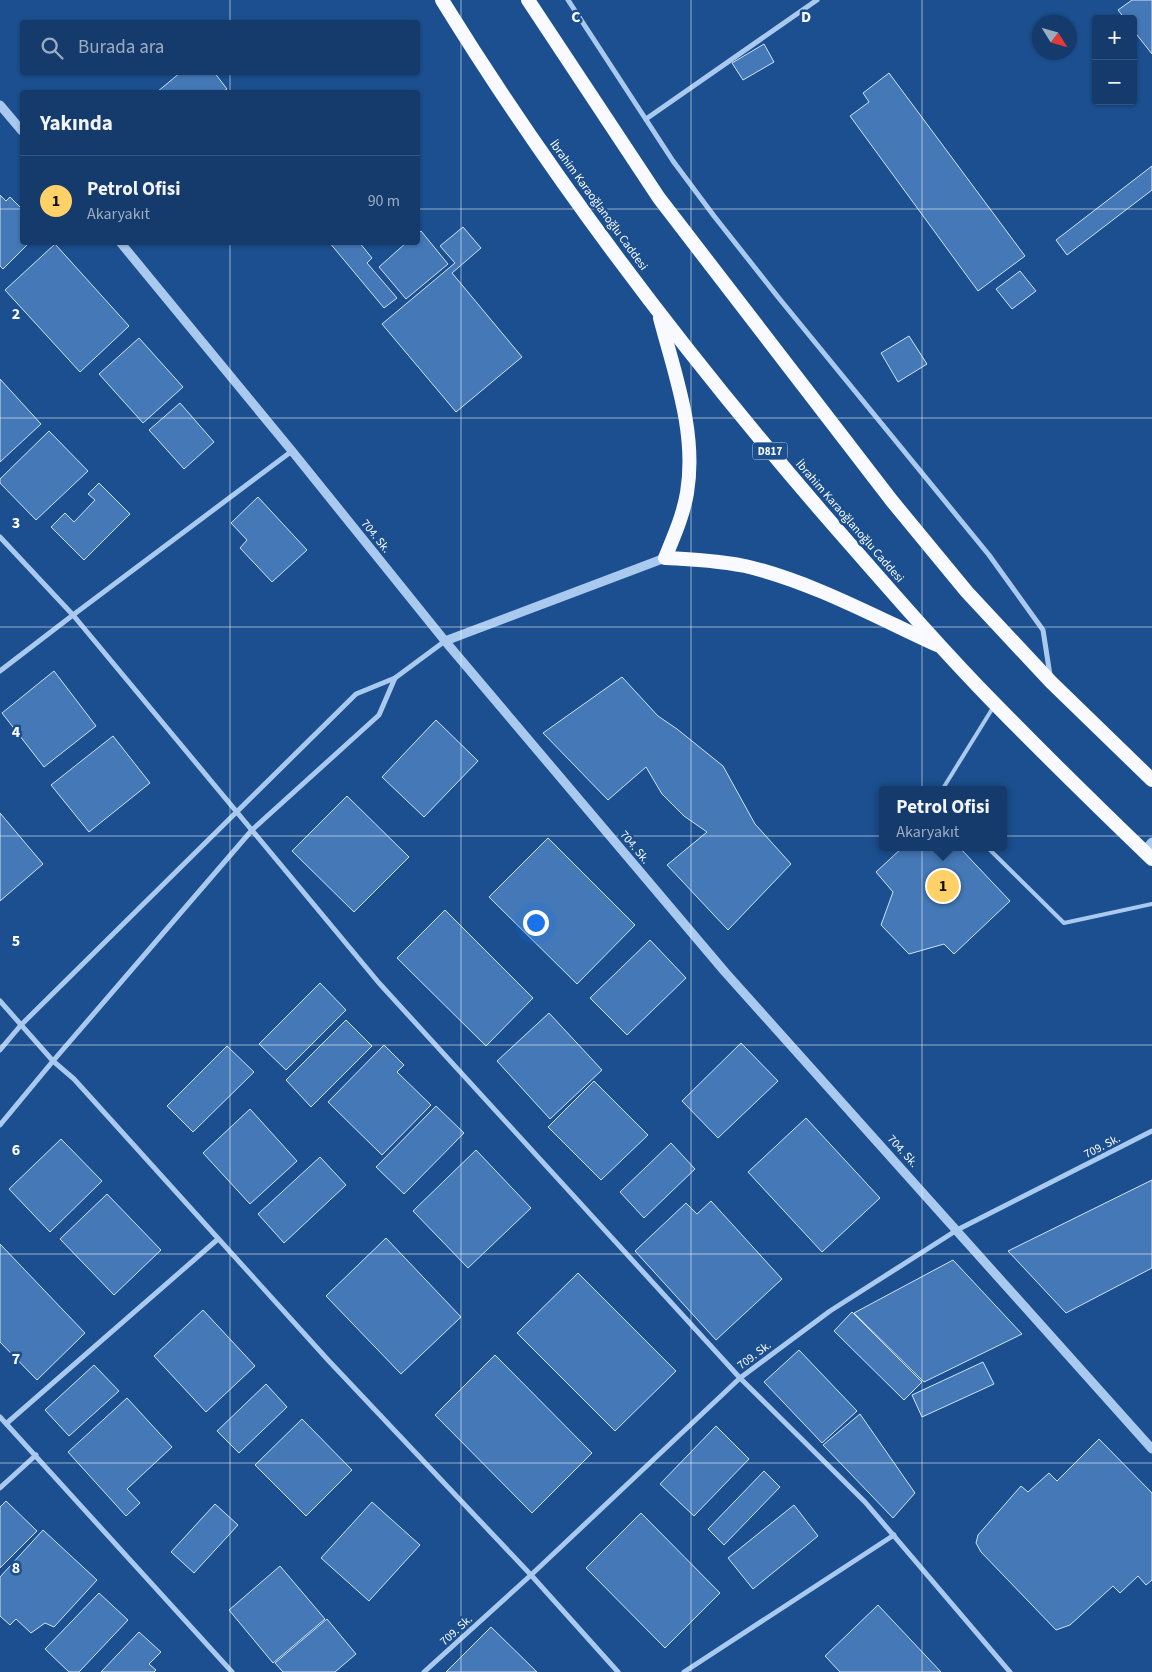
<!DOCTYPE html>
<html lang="tr">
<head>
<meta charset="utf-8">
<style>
  :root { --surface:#143b6b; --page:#214673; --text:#f1f3f6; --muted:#9dadc1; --line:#33557e; --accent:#ffd166 }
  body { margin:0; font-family:"Source Sans 3",sans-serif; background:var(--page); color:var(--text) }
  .controls { position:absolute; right:15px; top:15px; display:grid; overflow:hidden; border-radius:5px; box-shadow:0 1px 4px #0004 }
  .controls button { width:45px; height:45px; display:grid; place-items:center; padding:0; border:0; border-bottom:1px solid var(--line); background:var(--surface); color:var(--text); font:25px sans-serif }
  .compass { position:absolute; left:1032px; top:15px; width:45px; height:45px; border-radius:50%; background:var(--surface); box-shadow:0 1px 4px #0004; rotate:127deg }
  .you { position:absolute; left:535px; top:922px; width:18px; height:18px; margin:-12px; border:4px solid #fff; border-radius:50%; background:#1a73e8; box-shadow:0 0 0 8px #1a73e833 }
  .badge { display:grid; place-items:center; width:32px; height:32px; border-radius:50%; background:var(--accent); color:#111; font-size:16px; font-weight:700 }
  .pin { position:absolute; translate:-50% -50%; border:2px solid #fff; box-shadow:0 1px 5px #0006 }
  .popup { position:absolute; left:879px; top:786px; width:128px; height:65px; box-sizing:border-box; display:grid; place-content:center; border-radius:5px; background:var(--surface); filter:drop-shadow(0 1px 4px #0005); font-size:16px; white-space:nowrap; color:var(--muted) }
  .popup b { font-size:19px; color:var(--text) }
  .popup::after { content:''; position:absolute; left:50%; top:100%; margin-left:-10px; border:10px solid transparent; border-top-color:var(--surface) }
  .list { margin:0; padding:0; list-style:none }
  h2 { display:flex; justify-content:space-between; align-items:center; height:65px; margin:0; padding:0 20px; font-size:21px }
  h2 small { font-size:16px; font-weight:400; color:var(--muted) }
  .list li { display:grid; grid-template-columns:32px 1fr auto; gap:15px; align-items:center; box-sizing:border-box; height:90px; padding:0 20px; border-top:1px solid var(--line) }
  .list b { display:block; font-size:19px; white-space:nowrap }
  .list p { margin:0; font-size:16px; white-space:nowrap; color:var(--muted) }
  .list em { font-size:16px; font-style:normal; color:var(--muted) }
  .icon { flex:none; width:28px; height:28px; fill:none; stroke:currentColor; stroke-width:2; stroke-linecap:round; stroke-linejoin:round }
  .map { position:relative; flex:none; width:1152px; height:1672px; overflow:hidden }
  .search { position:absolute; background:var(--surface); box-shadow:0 1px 4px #0004; left:20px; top:20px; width:400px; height:55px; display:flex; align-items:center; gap:12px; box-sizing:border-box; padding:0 18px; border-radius:5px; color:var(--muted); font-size:19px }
  .panel { position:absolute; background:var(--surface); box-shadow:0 1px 4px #0004; left:20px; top:90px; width:400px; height:155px; border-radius:5px }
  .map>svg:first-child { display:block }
  .building { fill:#4478b7; stroke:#cfe3fa }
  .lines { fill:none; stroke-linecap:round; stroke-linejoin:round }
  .service { stroke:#a9c9ee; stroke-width:4 }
  .minor { stroke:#a9c9ee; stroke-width:5 }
  .tertiary { stroke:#a9c9ee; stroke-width:9 }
  .trunk { stroke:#f8faff; stroke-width:14 }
  .grid { fill:none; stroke:#fff; stroke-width:1; stroke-opacity:0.55 }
  .labels { text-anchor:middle; stroke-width:5; stroke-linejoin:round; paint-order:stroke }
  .shield { fill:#1b4f8f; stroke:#bbcadd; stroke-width:1 }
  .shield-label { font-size:11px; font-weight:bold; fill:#fff }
  .street-label { font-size:12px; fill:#fff; stroke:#1b4f8f }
  .grid-label { font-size:16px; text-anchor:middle; font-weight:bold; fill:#fff; stroke:#1b4f8f; stroke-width:5; stroke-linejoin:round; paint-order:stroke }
</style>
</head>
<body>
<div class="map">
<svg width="1152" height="1672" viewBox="0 0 1152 1672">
  <rect width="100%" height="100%" fill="#1b4f8f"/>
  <g class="building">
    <polygon points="1132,0 1152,0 1152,54 1133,30 1133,19 1125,19 1118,10"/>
    <polygon points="764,44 774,62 743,80 732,63"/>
    <polygon points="181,72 214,72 227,89 222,92 157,92"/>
    <polygon points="889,73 1025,256 978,291 850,116 869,102 863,93"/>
    <polygon points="1152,166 1152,190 1067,255 1056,240"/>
    <polygon points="0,195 6,201 10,197 22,209 22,242 30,242 3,269 0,266"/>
    <polygon points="463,227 481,248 452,273 522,357 456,412 382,324 455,263 440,246"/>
    <polygon points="421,231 448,264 406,299 379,267 407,242 418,242 418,234"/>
    <polygon points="329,242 359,242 372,258 367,263 397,298 384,308"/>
    <polygon points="55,244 129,326 80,372 5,290"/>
    <polygon points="1020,271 1036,291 1012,309 996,289"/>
    <polygon points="909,336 927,364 898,382 881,353"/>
    <polygon points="139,338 183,387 143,423 99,374"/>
    <polygon points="0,379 41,424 0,462"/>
    <polygon points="180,403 214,442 184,469 149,430"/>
    <polygon points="49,431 88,471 36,520 0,483 0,479"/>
    <polygon points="99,483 130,514 84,560 51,527 65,513 74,522 95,500 88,494"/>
    <polygon points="258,497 307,550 272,582 240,548 247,540 231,523"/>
    <polygon points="54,671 96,726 44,767 2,713"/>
    <polygon points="622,677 658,716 677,729 723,766 755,824 791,864 728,930 667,865 707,832 684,816 662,794 646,767 608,800 543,733"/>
    <polygon points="436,720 478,761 424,817 382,777"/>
    <polygon points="113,736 150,783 89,832 51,785"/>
    <polygon points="347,796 409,857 354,912 292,851"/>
    <polygon points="0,813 43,864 0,901"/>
    <polygon points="548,838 635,925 577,984 489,897"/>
    <polygon points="903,847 959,847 1010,901 954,954 944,944 909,954 881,925 893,892 876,872"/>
    <polygon points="445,910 533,998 486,1046 397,958"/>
    <polygon points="650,940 686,978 627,1035 590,998"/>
    <polygon points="320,983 346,1010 286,1070 259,1044"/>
    <polygon points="549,1013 602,1070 550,1119 497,1061"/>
    <polygon points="346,1020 372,1046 311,1107 286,1080"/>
    <polygon points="741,1043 778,1081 718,1138 682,1101"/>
    <polygon points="384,1045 404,1065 397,1072 431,1105 382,1155 328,1102"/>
    <polygon points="227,1046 254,1072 193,1132 167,1106"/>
    <polygon points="594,1081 648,1135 601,1180 548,1127"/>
    <polygon points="436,1106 464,1133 404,1194 376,1167"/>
    <polygon points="250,1109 297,1161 250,1204 203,1153"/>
    <polygon points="806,1118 880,1198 822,1252 748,1172"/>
    <polygon points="61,1139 102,1181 50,1232 9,1189"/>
    <polygon points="671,1143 695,1169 644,1218 620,1192"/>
    <polygon points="476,1150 531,1208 468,1268 413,1211"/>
    <polygon points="320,1157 346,1185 284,1243 258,1214"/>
    <polygon points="1152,1180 1152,1268 1066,1313 1008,1251"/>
    <polygon points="107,1194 161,1250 114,1295 60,1239"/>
    <polygon points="711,1201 782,1279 716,1340 635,1251 686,1203 697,1214"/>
    <polygon points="386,1238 461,1317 401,1374 326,1296"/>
    <polygon points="0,1244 85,1333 37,1380 0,1342"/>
    <polygon points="953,1260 1022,1334 924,1382 854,1313"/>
    <polygon points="578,1273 676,1371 615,1431 517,1333"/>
    <polygon points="203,1310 255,1366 206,1412 154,1356"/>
    <polygon points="852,1312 922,1382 904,1400 834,1331"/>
    <polygon points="799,1350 857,1411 822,1443 764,1382"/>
    <polygon points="495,1355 592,1453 532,1513 435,1415"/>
    <polygon points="983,1362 994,1384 922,1417 912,1395"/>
    <polygon points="94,1365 119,1391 69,1436 45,1410"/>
    <polygon points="266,1384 287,1407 239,1453 217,1431"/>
    <polygon points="127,1398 172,1447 127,1489 140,1503 126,1516 68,1452"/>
    <polygon points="860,1414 915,1493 893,1518 823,1445"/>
    <polygon points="302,1419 352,1470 306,1516 255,1465"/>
    <polygon points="716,1426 749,1459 694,1516 660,1484"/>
    <polygon points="1099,1439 1152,1493 1152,1580 1146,1585 1138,1576 1120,1593 1113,1586 1070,1625 1056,1630 981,1552 976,1543 978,1535 1021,1486 1028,1492 1049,1473 1057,1481"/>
    <polygon points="764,1471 780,1487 724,1545 708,1529"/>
    <polygon points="6,1501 37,1531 0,1568 0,1507"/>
    <polygon points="372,1502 420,1545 369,1601 321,1558"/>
    <polygon points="215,1504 238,1525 194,1573 171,1552"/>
    <polygon points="794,1505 818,1536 753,1589 728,1558"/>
    <polygon points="641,1513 720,1593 665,1648 586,1568"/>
    <polygon points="43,1530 97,1580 54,1627 45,1623 31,1633 16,1619 10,1625 0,1616 0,1577"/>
    <polygon points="280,1566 325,1619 273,1663 229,1610"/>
    <polygon points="99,1593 128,1620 79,1672 69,1672 45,1649"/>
    <polygon points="878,1605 941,1672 840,1672 825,1656"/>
    <polygon points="327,1619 356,1654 335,1672 283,1672 275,1663"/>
    <polygon points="491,1627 537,1672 446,1672"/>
    <polygon points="139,1632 161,1652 149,1664 156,1670 154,1672 101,1672"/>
  </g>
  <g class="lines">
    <g class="service">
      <polyline points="942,790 994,706"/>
      <polyline points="987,847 1064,923 1152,904"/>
    </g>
    <g class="minor">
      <polyline points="568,0 673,161 714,216 778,297 989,555 1043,630 1050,675"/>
      <polyline points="646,119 817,0"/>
      <polyline points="0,537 73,615 379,983 740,1378 865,1502 1010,1672"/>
      <polyline points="0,671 73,615 292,451"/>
      <polyline points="0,1001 53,1061 74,1079 328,1360 531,1575 618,1672"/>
      <polyline points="0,1050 21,1025 356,694 395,678 445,641"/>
      <polyline points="0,1125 53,1061 252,830 379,715 395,678"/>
      <polyline points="0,1417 232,1672"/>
      <polyline points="7,1423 218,1239"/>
      <polyline points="0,1488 36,1455"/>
      <polyline points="424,1672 531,1575 740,1378 830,1311 957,1230 1152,1131"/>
      <polyline points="684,1672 894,1535"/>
    </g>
    <g class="tertiary">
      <polyline points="0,105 22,131"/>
      <polyline points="120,242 292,451 445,641 725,972 1152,1449"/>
      <polyline points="445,641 665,558"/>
      <polyline points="1144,851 1152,842"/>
    </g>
    <g class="trunk">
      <path d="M442 0C561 193 700 373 849 543 897 598 945 653 996 705 1047 757 1099 808 1152 859"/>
      <polyline points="528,0 659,198 892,501 967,592 1051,682 1152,780"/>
      <path d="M660 318C675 375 697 433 687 493 683 516 674 536 665 558 692 559 719 561 745 566 810 581 876 617 937 645"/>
    </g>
  </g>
  <path class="grid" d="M230 0V22M461 0V1672M691 0V1672M922 0V1672M230 72V92M0 209H22M418 209H1152M230 242V1672M0 418H1152M0 627H1152M0 836H1152M0 1045H1152M0 1254H1152M0 1463H1152"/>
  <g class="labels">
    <rect class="shield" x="752.5" y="442.5" width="35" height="17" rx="4"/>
    <g class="shield-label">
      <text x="770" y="455">D817</text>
    </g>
    <g class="street-label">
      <text transform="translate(599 205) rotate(54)" y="4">İbrahim Karaoğlanoğlu Caddesi</text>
      <text transform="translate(850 521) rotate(49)" y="4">İbrahim Karaoğlanoğlu Caddesi</text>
      <text transform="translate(376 536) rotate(51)" y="4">704. Sk.</text>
      <text transform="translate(635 847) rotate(50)" y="4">704. Sk.</text>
      <text transform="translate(1102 1146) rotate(-27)" y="4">709. Sk.</text>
      <text transform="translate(903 1151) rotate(48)" y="4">704. Sk.</text>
      <text transform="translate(754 1355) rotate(-37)" y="4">709. Sk.</text>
      <text transform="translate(456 1630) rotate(-42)" y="4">709. Sk.</text>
    </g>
  </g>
  <g class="grid-label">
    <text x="576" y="22">C</text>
    <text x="806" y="22">D</text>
    <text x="16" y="319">2</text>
    <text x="16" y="528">3</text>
    <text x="16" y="737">4</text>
    <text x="16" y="946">5</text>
    <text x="16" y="1155">6</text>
    <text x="16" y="1364">7</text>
    <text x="16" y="1573">8</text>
  </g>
</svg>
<div class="controls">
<button>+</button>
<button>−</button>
</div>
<svg class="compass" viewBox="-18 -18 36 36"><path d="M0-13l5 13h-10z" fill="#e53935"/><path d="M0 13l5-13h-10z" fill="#9dadc1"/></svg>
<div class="you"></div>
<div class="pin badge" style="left:943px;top:886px">1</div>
<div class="popup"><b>Petrol Ofisi</b>Akaryakıt</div>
<div class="search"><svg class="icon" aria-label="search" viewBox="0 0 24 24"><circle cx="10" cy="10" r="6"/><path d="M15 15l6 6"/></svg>Burada ara</div>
<section class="panel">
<h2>Yakında<small></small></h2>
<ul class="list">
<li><span class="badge">1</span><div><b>Petrol Ofisi</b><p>Akaryakıt</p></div><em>90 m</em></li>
</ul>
</section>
</div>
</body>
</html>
